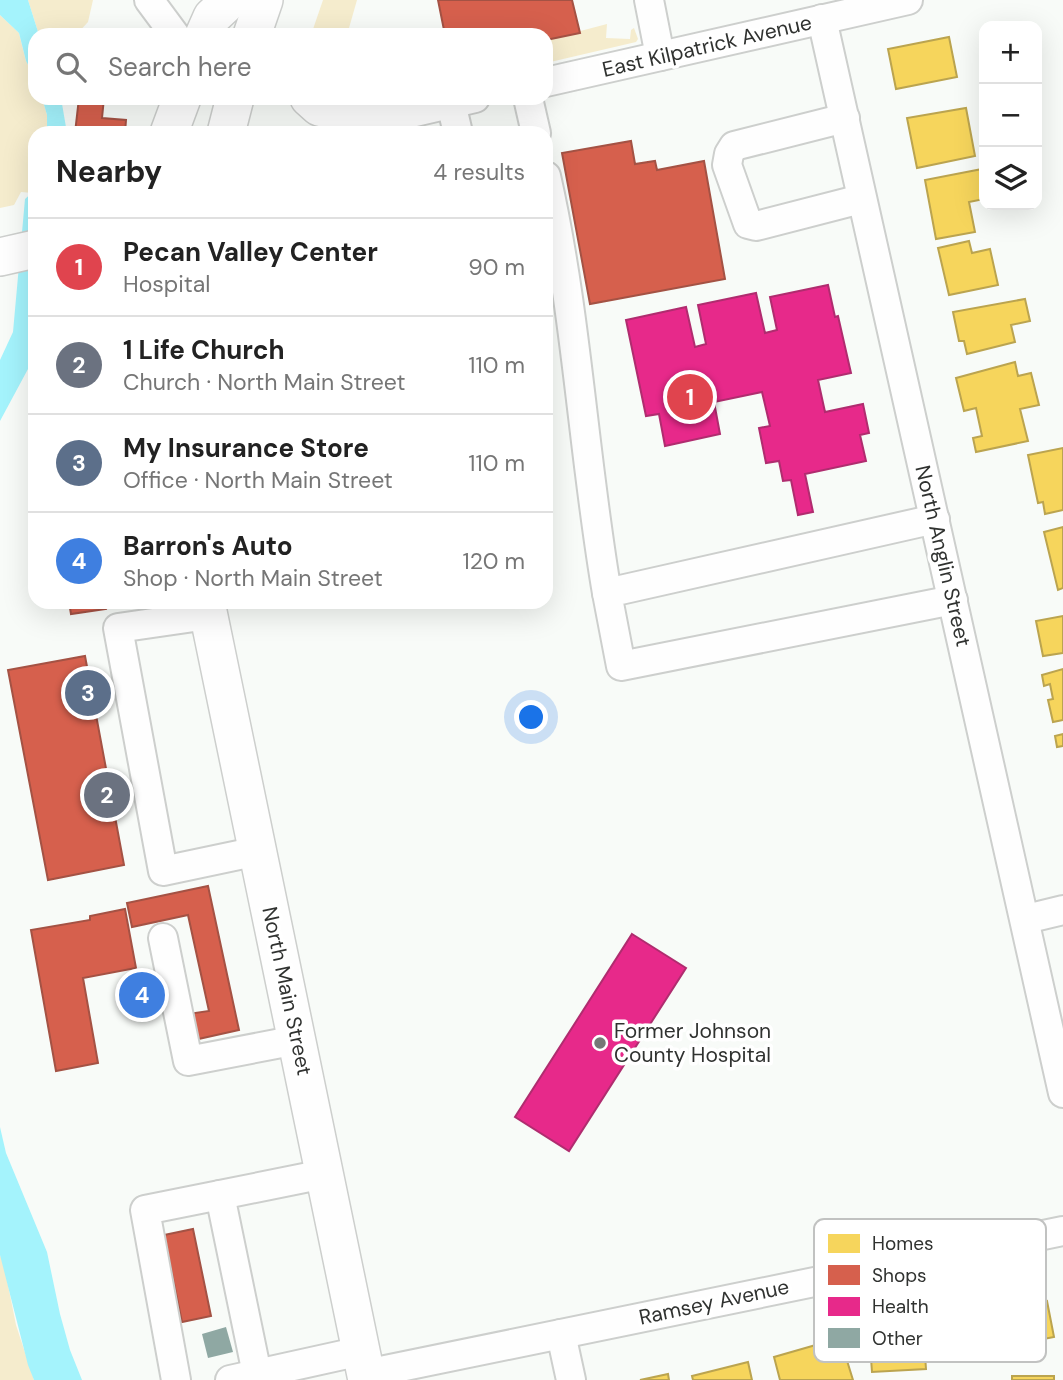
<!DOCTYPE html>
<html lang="en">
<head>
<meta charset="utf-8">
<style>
  :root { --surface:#fff; --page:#f6f6f6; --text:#222; --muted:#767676; --line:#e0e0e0; --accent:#767876 }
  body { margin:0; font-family:"DM Sans",sans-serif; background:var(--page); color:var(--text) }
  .controls { position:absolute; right:21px; top:21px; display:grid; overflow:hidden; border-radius:14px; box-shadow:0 7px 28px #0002 }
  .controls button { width:63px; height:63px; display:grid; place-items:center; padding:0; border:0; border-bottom:2px solid var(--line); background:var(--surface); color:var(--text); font:35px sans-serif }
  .you { position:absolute; left:532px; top:718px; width:24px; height:24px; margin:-18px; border:5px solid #fff; border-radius:50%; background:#1a73e8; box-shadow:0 0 0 10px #1a73e833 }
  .badge { display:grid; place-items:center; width:46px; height:46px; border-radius:50%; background:var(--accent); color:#fff; font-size:23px; font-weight:700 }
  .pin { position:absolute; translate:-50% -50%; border:4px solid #fff; box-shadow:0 2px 7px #0006 }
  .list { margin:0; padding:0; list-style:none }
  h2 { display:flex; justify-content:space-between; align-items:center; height:91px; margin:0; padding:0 28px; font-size:30px }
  h2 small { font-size:23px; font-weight:400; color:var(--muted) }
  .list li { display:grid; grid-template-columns:46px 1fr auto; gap:21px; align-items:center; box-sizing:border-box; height:98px; padding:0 28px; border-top:2px solid var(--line) }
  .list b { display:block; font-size:26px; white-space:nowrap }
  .list p { margin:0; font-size:23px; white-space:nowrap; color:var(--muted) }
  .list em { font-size:23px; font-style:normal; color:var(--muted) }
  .icon { flex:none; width:38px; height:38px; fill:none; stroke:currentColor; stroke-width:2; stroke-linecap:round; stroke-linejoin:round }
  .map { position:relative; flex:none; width:1063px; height:1380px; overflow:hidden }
  .search { position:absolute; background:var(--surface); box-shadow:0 7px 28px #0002; left:28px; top:28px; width:525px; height:77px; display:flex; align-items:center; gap:18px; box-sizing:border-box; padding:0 24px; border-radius:21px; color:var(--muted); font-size:26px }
  .panel { position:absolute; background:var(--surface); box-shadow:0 7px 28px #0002; left:28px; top:126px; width:525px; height:483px; border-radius:21px }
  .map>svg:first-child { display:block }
  .green { fill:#f5eccd }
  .water { fill:#a4f3fc }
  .homes { fill:#f6d55c; stroke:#bba44f; stroke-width:2 }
  .shops { fill:#d6604d; stroke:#a45244; stroke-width:2 }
  .health { fill:#e7298a; stroke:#b02c6f; stroke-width:2 }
  .building { fill:#8fa8a3 }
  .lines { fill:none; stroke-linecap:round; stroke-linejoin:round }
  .minor-casing { stroke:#cdcfcd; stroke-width:32 }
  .major-casing { stroke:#cdcfcd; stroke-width:40 }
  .minor { stroke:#fefefe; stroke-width:28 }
  .major { stroke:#fefefe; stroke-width:37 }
  .poi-dot { fill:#767876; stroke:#fff; stroke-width:2.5 }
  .labels { text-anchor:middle; stroke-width:7; stroke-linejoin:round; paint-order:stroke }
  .street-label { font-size:21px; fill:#303230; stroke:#fff }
  .poi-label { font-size:21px; fill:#303230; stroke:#fff; text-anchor:start }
  .key { fill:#fff; stroke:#c1c2c1; stroke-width:2 }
  .key-label { font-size:19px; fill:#303230 }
</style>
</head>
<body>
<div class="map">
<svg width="1063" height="1380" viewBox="0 0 1063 1380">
  <rect width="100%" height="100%" fill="#f8fbf8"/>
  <g class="green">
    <polygon points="28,0 93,0 88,22 76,35 39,35"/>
    <polygon points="323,0 357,0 347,35 311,35"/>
    <polygon points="0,15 19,33 26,61 35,78 35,98 42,98 47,115 47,133 35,133 35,190 33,193 21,192 14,205 0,208"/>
    <polygon points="607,24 606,38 630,39 631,30 634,28 638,39 636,42 546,63 546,40"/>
    <polygon points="0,1255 4,1265 16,1325 34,1380 0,1380"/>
  </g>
  <g class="water">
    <polygon points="0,0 28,0 39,35 35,35 35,78 26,61 19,33 0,15"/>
    <polygon points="42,98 61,98 67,133 47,133 47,115"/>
    <polygon points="35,190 35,356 0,421 0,360 13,332 25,199"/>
    <polygon points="0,1127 6,1153 47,1252 60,1314 70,1350 82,1380 34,1380 28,1365 0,1255"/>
  </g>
  <g class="homes">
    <polygon points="949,37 957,77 896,89 888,49"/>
    <polygon points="966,108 975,156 917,168 907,118"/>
    <polygon points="982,169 984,199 969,202 975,232 936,239 925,180"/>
    <polygon points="969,241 972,253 990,249 998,285 949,295 938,248"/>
    <polygon points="1025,299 1030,321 1011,325 1015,342 967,354 964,341 959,341 953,312"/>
    <polygon points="1015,362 1018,376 1031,373 1039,405 1020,409 1028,441 976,452 973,438 982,436 976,408 964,411 956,378"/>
    <polygon points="1063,448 1063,510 1045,514 1043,502 1038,503 1028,455"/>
    <polygon points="1063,527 1063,588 1058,590 1044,532"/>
    <polygon points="1063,616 1063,653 1043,656 1036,621"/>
    <polygon points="1063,669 1063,720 1053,722 1048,700 1053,699 1050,684 1044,686 1042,675"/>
    <polygon points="1063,734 1063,746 1057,747 1055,736"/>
    <polygon points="1047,1301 1054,1337 951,1357 944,1320"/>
    <polygon points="923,1327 926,1369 872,1372 869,1331"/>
    <polygon points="840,1338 853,1380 780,1380 774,1357"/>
    <polygon points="748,1362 752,1380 693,1380 692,1376"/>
    <polygon points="668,1374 669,1380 640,1380"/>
    <rect x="1012" y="1376" width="42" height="4"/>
  </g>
  <g class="shops">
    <polygon points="438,0 572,0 580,33 546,40 546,35 445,35"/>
    <polygon points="79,98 104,98 102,118 126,120 125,133 75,133"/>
    <polygon points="631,141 635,164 655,161 657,170 704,161 725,279 590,304 562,153"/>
    <polygon points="69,602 105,602 106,609 71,614"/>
    <polygon points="85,656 124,865 48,880 8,670"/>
    <polygon points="208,886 239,1030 194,1040 188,1014 209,1011 188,915 132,927 127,903"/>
    <polygon points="125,909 136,968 83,978 98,1063 56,1071 31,930 90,920 90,916"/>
    <polygon points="193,1229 211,1316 182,1322 164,1235"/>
  </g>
  <g class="health">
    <polygon points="828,285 835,317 838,316 851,373 818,380 825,412 863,404 869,433 860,435 866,461 805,474 813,512 798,515 791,480 783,481 779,461 766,463 759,428 770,426 762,392 714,402 720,434 665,446 659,414 646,416 626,320 686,307 695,347 706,344 698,305 756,293 765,333 777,330 770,297"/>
    <polygon points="632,934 686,968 569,1151 515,1117"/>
  </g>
  <polygon class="building" points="226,1327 233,1352 208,1358 202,1334"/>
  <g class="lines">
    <g class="minor-casing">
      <g id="minor">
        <polyline points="149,0 175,35"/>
        <polyline points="649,0 660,56"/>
        <polyline points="822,19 1063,1093"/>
        <polyline points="546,82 908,0"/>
        <polyline points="528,98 536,133"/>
        <polyline points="451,103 458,133"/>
        <polyline points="845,118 734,146 729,154 727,165 748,224 756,226 861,199"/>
        <polyline points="346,133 376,121 475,98"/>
        <path d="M546 176C577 313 583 454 607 593"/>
        <polyline points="935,519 607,593 621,666 953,600"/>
        <polyline points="208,615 118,628 163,871 258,851"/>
        <polyline points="1026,919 1063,910"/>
        <polyline points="163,938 188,1061 297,1040"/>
        <polyline points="324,1174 220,1195 257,1374 361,1351"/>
        <polyline points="561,1334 571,1380"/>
        <polyline points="366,1374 1063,1231"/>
        <polyline points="176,1380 145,1210 220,1195"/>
        <polyline points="230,1380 257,1374"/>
      </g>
    </g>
    <g class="major-casing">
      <g id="major">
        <polyline points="204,35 212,17 230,0"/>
        <polyline points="252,35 264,0"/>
        <polyline points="309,98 319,107 376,121"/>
        <polyline points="169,133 182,98"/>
        <polyline points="226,133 235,98"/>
        <polyline points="0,257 35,249"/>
        <polyline points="206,602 367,1380"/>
      </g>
    </g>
    <use href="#minor" class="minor"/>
    <use href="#major" class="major"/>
  </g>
  <circle class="poi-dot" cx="600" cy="1043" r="7"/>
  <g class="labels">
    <g class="street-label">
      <text transform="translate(707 46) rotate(-13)" y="7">East Kilpatrick Avenue</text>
      <text transform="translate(943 556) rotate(77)" y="7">North Anglin Street</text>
      <text transform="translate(287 991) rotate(78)" y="7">North Main Street</text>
      <text transform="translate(714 1302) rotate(-12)" y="7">Ramsey Avenue</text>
    </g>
    <g class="poi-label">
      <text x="614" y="1038">Former Johnson<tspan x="614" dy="24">County Hospital</tspan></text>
    </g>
  </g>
  <rect x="814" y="1219" width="232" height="143" rx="10" class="key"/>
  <rect x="828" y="1234" width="32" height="19" fill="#f6d55c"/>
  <rect x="828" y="1265" width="32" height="20" fill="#d6604d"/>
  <rect x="828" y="1297" width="32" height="19" fill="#e7298a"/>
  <rect x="828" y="1328" width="32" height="20" fill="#8fa8a3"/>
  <g class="key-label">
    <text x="872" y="1250">Homes</text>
    <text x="872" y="1282">Shops</text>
    <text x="872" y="1313">Health</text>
    <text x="872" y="1345">Other</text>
  </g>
</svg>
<div class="controls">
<button>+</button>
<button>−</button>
<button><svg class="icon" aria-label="layers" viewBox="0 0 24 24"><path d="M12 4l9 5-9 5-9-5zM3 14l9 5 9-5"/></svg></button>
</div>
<div class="you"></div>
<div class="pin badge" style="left:690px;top:397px;background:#e0444e">1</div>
<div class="pin badge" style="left:107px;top:795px;background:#6b7280">2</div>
<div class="pin badge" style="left:88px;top:693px;background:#5c6f8a">3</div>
<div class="pin badge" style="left:142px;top:995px;background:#3f7fe0">4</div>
<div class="search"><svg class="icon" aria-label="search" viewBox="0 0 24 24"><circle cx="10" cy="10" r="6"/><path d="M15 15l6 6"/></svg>Search here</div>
<section class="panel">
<h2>Nearby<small>4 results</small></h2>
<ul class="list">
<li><span class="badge" style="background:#e0444e">1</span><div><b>Pecan Valley Center</b><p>Hospital</p></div><em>90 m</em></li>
<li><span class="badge" style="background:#6b7280">2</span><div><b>1 Life Church</b><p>Church · North Main Street</p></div><em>110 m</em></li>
<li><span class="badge" style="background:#5c6f8a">3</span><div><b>My Insurance Store</b><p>Office · North Main Street</p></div><em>110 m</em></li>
<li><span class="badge" style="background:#3f7fe0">4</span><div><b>Barron's Auto</b><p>Shop · North Main Street</p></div><em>120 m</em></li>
</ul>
</section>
</div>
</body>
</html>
